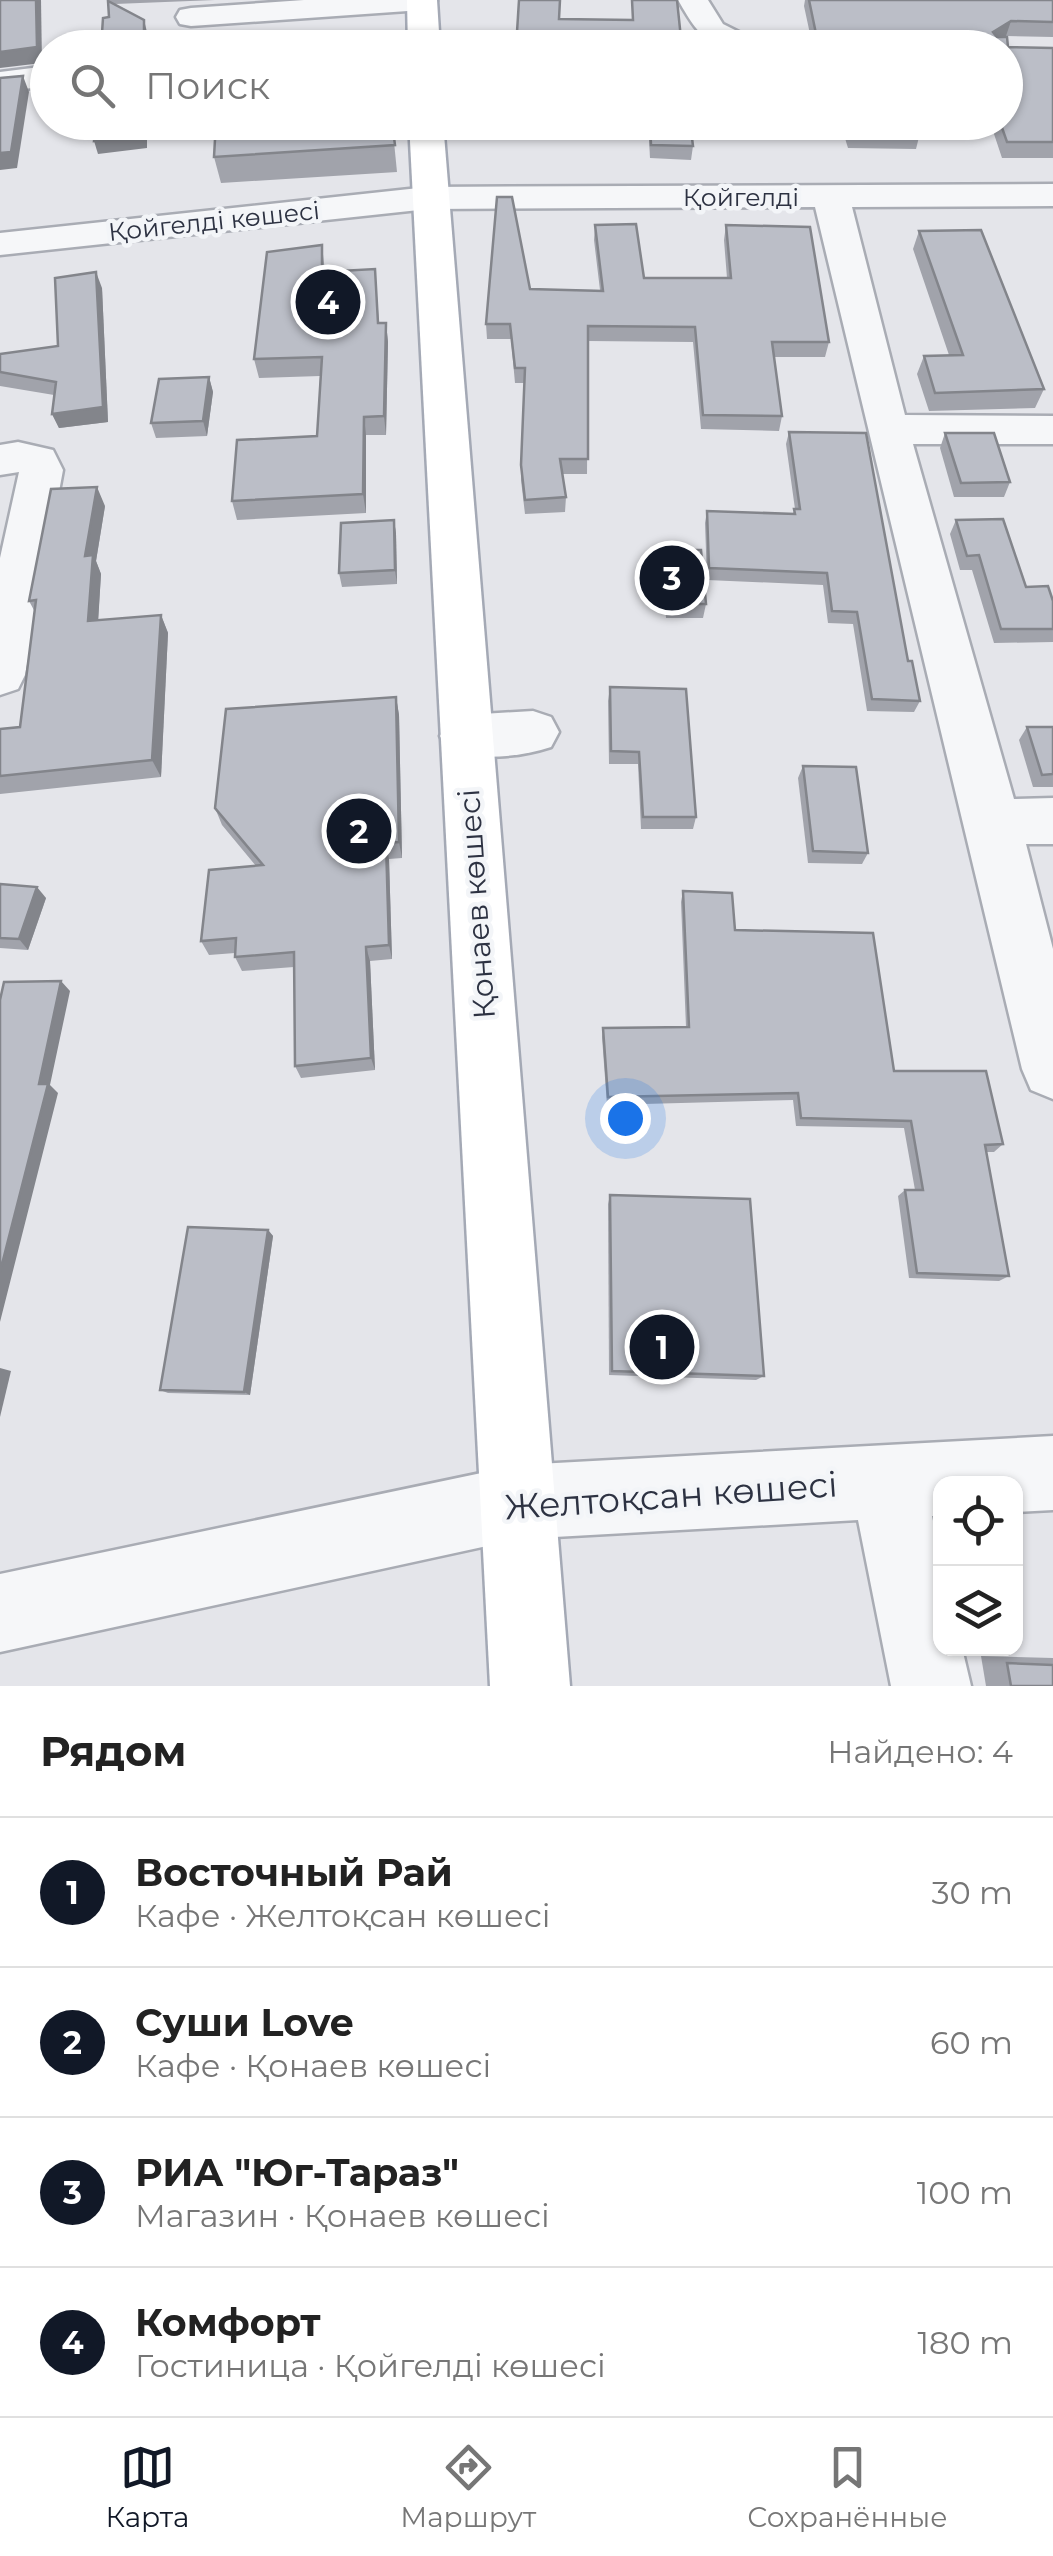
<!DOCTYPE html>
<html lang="ru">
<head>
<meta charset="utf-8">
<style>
  :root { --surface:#fff; --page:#f2f2f2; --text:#222; --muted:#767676; --line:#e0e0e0; --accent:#111827 }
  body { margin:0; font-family:Montserrat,sans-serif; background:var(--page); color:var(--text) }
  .controls { position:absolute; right:30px; bottom:30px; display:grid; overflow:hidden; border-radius:20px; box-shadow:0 2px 8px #0004 }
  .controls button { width:90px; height:90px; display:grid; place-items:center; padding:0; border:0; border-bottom:2px solid var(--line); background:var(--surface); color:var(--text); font:50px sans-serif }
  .you { position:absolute; left:625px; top:1118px; width:35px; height:35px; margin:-25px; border:8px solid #fff; border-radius:50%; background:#1a73e8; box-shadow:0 0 0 15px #1a73e833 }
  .badge { display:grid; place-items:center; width:65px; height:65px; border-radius:50%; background:var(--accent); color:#fff; font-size:32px; font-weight:700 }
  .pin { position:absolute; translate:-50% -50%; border:5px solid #fff; box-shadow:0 2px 10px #0006 }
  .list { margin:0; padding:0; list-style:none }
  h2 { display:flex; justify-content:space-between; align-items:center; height:130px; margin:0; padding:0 40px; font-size:42px }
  h2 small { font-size:32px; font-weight:400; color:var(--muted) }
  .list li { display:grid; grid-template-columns:65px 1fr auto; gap:30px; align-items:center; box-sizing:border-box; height:150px; padding:0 40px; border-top:2px solid var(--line) }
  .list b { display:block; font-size:38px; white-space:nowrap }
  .list p { margin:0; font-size:32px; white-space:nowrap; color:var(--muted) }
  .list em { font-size:32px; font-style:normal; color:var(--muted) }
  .icon { flex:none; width:55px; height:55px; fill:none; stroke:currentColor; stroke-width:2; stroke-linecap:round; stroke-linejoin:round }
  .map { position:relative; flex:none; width:1053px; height:1686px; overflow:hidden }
  .search { position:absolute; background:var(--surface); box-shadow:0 2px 8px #0004; left:30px; right:30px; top:30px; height:110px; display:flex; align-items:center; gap:25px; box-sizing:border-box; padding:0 35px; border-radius:55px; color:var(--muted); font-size:38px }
  .sheet { height:730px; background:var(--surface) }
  nav { display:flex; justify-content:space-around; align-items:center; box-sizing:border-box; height:140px; border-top:2px solid var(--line); background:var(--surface); font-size:28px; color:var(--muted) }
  nav a { display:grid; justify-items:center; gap:5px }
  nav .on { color:var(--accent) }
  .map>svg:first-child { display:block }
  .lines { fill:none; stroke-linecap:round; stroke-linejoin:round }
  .minor-casing { stroke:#a9acb4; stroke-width:5 }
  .major-casing { stroke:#a4a9b5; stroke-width:5 }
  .minor { fill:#f6f7f9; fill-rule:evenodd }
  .major { fill:#fff; fill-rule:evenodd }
  .wall { fill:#a1a3ab }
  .shaded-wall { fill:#83858b }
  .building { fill:#bbbec7; stroke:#83858b; stroke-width:2.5 }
  .labels { text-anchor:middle; stroke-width:9; stroke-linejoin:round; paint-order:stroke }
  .far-street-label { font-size:25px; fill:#2d3242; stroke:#f3f5f8 }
  .street-label { font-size:30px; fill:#2d3242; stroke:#f3f5f8 }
  .near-street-label { font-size:35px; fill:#2d3242; stroke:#f3f5f8 }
</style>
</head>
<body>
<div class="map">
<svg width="1053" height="1686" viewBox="0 0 1053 1686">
  <rect width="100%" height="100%" fill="#e4e5ea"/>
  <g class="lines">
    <g class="minor-casing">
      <g id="minor">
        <polygon points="304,0 437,0 437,1 433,7 422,10 191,26 180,24 176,17 180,10 191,8"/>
        <path d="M678 0H708L723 24 757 41 762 48C710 48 704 45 678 0Z"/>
        <polygon points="48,66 48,86 0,92 0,72"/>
        <polygon points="1053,184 1053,206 852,207 905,415 1053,416 1053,444 913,444 1014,799 1053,798 1053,844 1026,844 1053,949 1053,1099 1031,1090 1022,1069 815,207 428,209 0,255 0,233 428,187"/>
        <polygon points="18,442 53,450 63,470 25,675 18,689 0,695 0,558 19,472 0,475 0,445"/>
        <path d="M533 711 551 717 559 732 551 747C520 757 479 761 448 751L440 736 448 721 466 715Z"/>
        <polygon points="1053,1436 1053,1510 1016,1512 1016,1484 940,1484 940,1516 932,1516 940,1554 940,1648 962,1648 971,1686 891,1686 858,1520 519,1539 0,1652 0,1574 519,1465"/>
      </g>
    </g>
    <g class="major-casing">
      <g id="major">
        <polygon points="407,0 437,0 440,48 408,48"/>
        <polygon points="409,122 443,122 570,1686 490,1686"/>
      </g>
    </g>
    <use href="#minor" class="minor"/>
    <use href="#major" class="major"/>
  </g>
  <g class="wall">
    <polygon points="109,0 215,0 115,4 147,32 147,48 101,48 109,17"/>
    <polygon points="805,0 1053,0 1053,37 1006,36 1008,47 1053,48 1053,158 1002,158 990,122 1006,122 1006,48 813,48 804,6"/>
    <polygon points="392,122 397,172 221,183 214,157"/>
    <polygon points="648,122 690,122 693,146 691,160 650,158"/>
    <polygon points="840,122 917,122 920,133 916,149 848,148"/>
    <polygon points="595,225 644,278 727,278 724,240 726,225 829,342 825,357 774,357 782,416 779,431 701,429 693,342 588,341 587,474 562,474 566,497 565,512 525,514 521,480 524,383 515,383 511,339 487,339 486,324 530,289 600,290 594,240"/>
    <polygon points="919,231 1044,389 1035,408 929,411 917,374 924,356 949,355 913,249"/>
    <polygon points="322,245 325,272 375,269 379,323 386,323 388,342 386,435 366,435 366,513 237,520 232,501 317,436 320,376 259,378 254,359"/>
    <polygon points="102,288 108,422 59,428 52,414 54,395 0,386 0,354 58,346"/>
    <polygon points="209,377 213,392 207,436 156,438 151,423"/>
    <polygon points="789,432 908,661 920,701 914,712 867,711 853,624 828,623 823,585 707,580 705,523 707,511 793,514 795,509 786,444"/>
    <polygon points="945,433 1010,482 1004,497 954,497 940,448"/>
    <polygon points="105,506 96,561 101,574 98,620 161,615 168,633 161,777 0,794 0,729 20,727 35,612 29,601"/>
    <polygon points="394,520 396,534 397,584 342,587 339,573"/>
    <polygon points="956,520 1026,587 1053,601 1053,642 994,643 972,570 960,570 950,534"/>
    <polygon points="664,550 706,604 703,618 666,618 662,564"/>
    <polygon points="610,687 696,817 693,829 641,829 638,764 609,764 608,701"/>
    <polygon points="396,697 399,715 402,858 389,859 392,959 370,961 375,1070 301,1078 295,1066 294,967 242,971 235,957 235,953 209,955 201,941 256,866 222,825 215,808"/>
    <polygon points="1027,727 1053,727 1053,787 1033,787 1019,740"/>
    <polygon points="803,766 868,853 862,864 808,863 798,778"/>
    <polygon points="0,884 46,898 28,950 0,948"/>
    <polygon points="683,891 735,930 894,1071 1003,1144 994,1152 986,1152 1009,1276 999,1281 909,1278 898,1196 905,1190 915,1190 904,1128 796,1126 793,1100 607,1105 602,1037 603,1028 686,1027 681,902"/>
    <polygon points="610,1195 764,1376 756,1380 609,1375 608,1204"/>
    <polygon points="268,1230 273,1236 250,1395 168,1393 160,1390"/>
    <polygon points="981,1656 1053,1658 1053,1686 986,1686"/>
  </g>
  <g class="shaded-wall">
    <polygon points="36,0 41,0 42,63 0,68 0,52"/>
    <polygon points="144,20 147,32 147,48 144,48"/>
    <polygon points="1011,21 1006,36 988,47 993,32"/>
    <polygon points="23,76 29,92 17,168 0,170 0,153"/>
    <polygon points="144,122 147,122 147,148 98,154 94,141"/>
    <polygon points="96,272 102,288 108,422 59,428 52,414"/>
    <polygon points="386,323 388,342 386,435 384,416"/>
    <polygon points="209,377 213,392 207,436 203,421"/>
    <polygon points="364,417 366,435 366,513 363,494"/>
    <polygon points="97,487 105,506 96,561 101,574 97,640 88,621 85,556"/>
    <polygon points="394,520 396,534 397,584 395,570"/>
    <polygon points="161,615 168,633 161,777 152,760"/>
    <polygon points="396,697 399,715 402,858 399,842"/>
    <polygon points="386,843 389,859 392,959 389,945"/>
    <polygon points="37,887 46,898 28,950 19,939"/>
    <polygon points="366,947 370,961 375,1070 371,1058"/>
    <polygon points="61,981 70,991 50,1085 58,1093 0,1322 0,1272"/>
    <polygon points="268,1230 273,1236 250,1395 244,1392"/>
    <polygon points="0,1368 11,1371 0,1417"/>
  </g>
  <g class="building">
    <polygon points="0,0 36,0 37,47 0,52"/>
    <polygon points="519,0 560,0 559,19 633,20 632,0 677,0 682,48 516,48"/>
    <polygon points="809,0 1053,0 1053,22 1011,21 993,32 997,37 1007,37 1008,47 1053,48 1053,142 1007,142 1000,122 1006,122 1006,48 819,48"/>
    <polygon points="108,1 144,20 144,48 101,48 103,18 109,17"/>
    <polygon points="23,76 11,152 0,153 0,78"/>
    <polygon points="96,122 144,122 144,135 94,141"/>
    <polygon points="216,122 392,122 395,145 214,157"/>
    <polygon points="650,122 690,122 693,146 651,145"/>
    <polygon points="848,122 917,122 920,133 851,132"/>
    <polygon points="497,197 512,197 530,289 603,291 595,225 636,224 644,278 731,278 726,225 810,227 829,342 772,342 782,416 703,415 695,327 588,326 588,459 560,459 566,497 525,500 521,465 525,368 515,368 510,324 486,324"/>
    <polygon points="981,230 1044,389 935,393 924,356 963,355 919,231"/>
    <polygon points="322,245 322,272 375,269 378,323 386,323 384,416 364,417 363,494 232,501 237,440 317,436 322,357 254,359 267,252"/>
    <polygon points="96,272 103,407 52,414 56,382 0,372 0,354 58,346 55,278"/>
    <polygon points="209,377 203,421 151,423 159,379"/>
    <polygon points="789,432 866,433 908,661 912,661 920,701 872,699 857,612 832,611 827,573 709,568 707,511 795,514 794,509 800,509"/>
    <polygon points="945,433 994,433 1010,482 961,483"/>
    <polygon points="97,487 85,556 93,555 88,621 161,615 152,760 0,776 0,729 20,727 36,600 29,601 51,489"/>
    <polygon points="1003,519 1026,587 1048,586 1053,601 1053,629 1001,629 979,555 967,556 956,520"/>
    <polygon points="394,520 395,570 339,573 341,523"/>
    <polygon points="664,550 701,550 706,604 668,604"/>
    <polygon points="610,687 686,689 696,817 643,817 639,752 611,751"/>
    <polygon points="396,697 399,842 386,843 389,945 366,947 371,1058 295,1066 294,952 235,957 236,938 201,941 209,870 263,865 215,808 226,709"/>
    <polygon points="1027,727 1053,727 1053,774 1042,775"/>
    <polygon points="803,766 856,767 868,853 813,851"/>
    <polygon points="0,884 37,887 19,939 0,938"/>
    <polygon points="683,891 732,893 735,930 873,933 894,1071 986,1071 1003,1144 985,1145 1009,1276 917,1273 905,1190 923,1190 911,1121 801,1118 798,1093 608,1097 603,1028 689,1027"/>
    <polygon points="61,981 39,1084 48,1084 0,1272 0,1000 4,982"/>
    <polygon points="610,1195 750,1199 764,1376 612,1371"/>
    <polygon points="188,1227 268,1230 244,1392 160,1390"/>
    <polygon points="1007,1663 1053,1665 1053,1686 1011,1686"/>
  </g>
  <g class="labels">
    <g class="far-street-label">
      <text x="741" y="206">Қойгелді</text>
      <text transform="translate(214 221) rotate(-6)" y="9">Қойгелді көшесі</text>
    </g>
    <g class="street-label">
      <text transform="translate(477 904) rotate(-94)" y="10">Қонаев көшесі</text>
    </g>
    <g class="near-street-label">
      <text transform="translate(671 1496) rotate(-4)" y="12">Желтоқсан көшесі</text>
    </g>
  </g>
</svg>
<div class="controls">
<button><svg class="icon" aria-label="locate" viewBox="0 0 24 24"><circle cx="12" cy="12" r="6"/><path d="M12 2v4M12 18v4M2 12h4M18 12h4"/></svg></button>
<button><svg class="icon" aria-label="layers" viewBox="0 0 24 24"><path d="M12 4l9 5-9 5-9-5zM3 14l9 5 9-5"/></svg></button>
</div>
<div class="you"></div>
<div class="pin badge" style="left:662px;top:1347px">1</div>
<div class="pin badge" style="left:359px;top:831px">2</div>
<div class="pin badge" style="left:672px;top:578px">3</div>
<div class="pin badge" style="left:328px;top:302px">4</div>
<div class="search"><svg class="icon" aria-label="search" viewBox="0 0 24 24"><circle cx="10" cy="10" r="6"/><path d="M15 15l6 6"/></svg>Поиск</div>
</div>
<section class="sheet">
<h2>Рядом<small>Найдено: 4</small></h2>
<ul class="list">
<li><span class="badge">1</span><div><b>Восточный Рай</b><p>Кафе · Желтоқсан көшесі</p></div><em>30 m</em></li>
<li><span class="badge">2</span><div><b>Суши Love</b><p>Кафе · Қонаев көшесі</p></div><em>60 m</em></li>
<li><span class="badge">3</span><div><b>РИА &quot;Юг-Тараз&quot;</b><p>Магазин · Қонаев көшесі</p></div><em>100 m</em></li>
<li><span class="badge">4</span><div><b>Комфорт</b><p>Гостиница · Қойгелді көшесі</p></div><em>180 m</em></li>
</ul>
</section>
<nav>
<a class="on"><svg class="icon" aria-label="map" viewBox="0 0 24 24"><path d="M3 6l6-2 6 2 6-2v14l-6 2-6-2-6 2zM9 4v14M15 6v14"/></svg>Карта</a>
<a><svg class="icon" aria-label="directions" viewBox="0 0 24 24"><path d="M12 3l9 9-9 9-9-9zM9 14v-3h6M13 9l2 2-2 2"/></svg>Маршрут</a>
<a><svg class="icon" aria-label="saved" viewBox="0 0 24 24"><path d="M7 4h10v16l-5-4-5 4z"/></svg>Сохранённые</a>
</nav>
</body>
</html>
